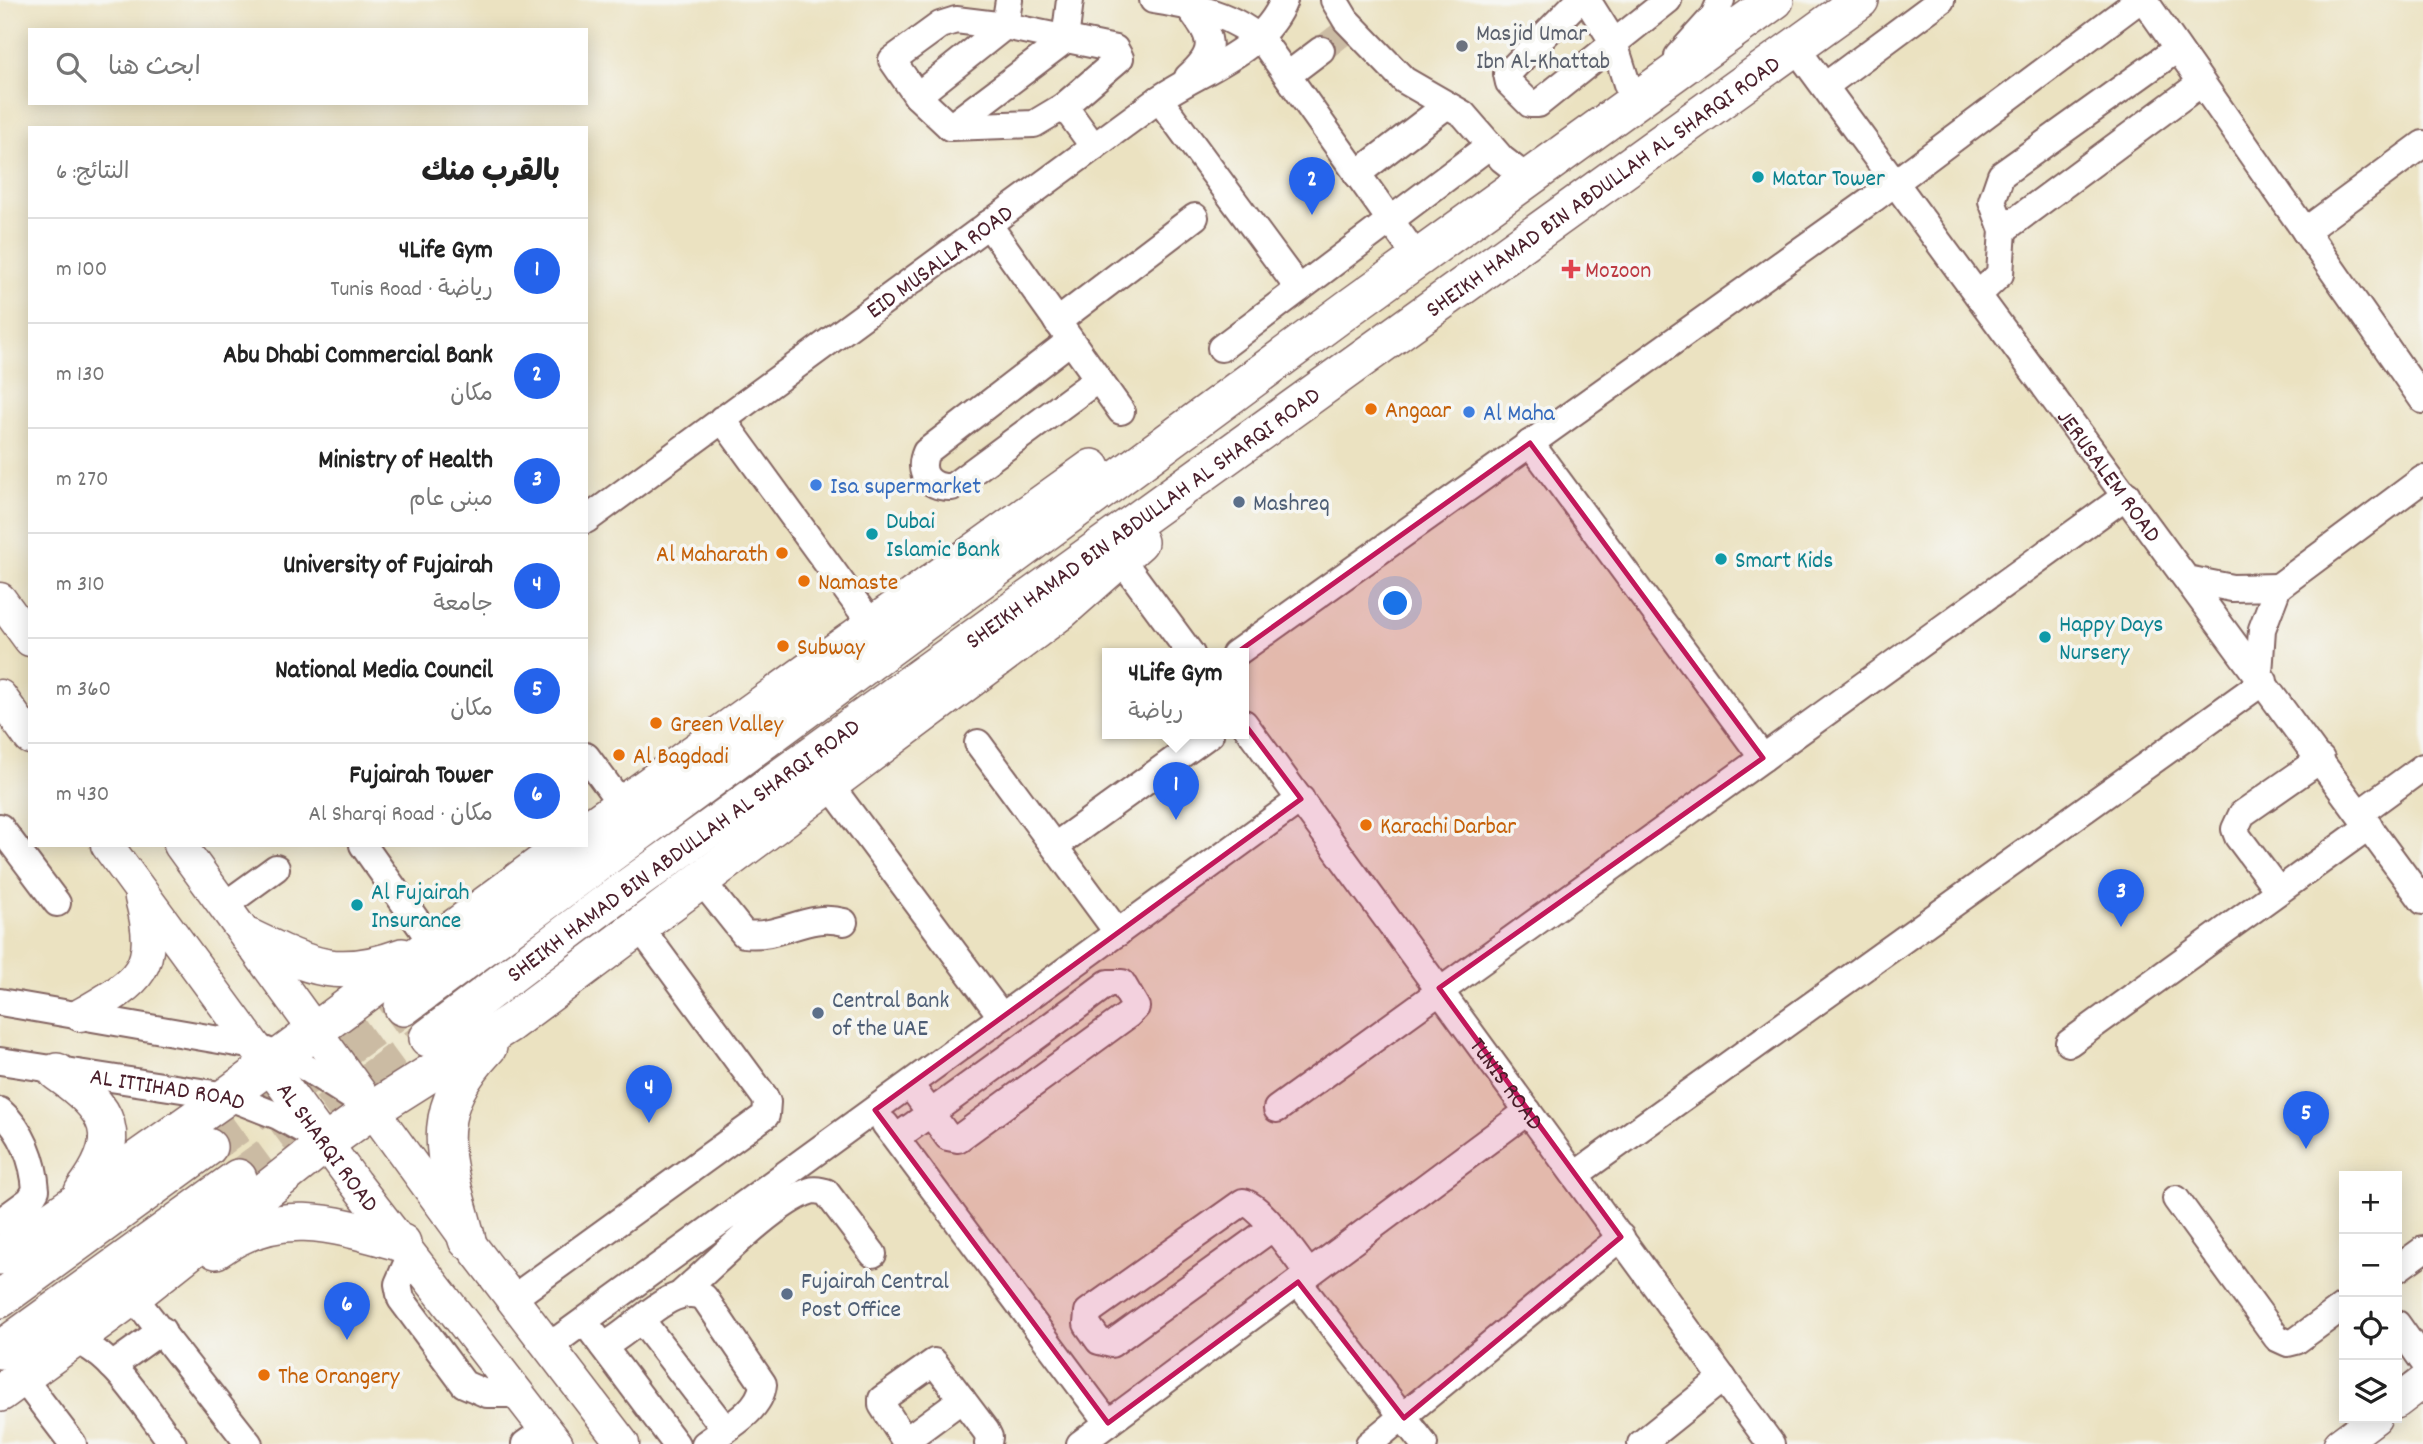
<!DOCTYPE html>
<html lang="ar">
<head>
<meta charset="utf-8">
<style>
  :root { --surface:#fff; --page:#f2f2f2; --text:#222; --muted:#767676; --line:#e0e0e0; --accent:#2563eb }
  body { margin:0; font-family:Dekko,"Playpen Sans Arabic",sans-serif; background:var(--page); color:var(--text); direction:rtl }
  .controls { position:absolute; right:21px; bottom:21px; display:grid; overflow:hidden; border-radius:0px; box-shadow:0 4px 18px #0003 }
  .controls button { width:63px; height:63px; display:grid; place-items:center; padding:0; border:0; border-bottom:2px solid var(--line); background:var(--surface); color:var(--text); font:35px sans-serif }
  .you { position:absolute; left:1396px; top:604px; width:24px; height:24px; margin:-18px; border:5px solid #fff; border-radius:50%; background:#1a73e8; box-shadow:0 0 0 10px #1a73e833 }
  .badge { display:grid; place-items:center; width:46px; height:46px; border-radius:50%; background:var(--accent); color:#fff; font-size:23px; font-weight:700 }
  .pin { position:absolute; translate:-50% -58px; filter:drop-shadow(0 2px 4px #0008) }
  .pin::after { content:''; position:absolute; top:37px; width:24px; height:21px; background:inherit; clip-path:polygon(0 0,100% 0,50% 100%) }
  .popup { position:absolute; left:1102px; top:648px; width:147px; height:91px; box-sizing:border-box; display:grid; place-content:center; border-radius:0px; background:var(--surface); filter:drop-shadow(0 2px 5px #0005); font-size:23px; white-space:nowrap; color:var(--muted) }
  .popup b { font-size:26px; color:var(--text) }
  .popup::after { content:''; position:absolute; left:50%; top:100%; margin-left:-14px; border:14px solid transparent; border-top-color:var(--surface) }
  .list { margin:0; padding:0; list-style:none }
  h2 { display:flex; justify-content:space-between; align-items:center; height:91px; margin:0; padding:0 28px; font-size:30px }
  h2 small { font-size:23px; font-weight:400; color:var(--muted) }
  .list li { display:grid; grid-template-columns:46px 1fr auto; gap:21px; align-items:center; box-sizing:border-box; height:105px; padding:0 28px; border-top:2px solid var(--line) }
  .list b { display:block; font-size:26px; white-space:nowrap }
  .list p { margin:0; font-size:23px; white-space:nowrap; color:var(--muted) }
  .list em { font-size:23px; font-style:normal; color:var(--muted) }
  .icon { flex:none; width:38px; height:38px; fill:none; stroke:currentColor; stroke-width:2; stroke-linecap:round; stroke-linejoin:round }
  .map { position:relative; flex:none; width:2423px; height:1444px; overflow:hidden; direction:ltr }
  .search { position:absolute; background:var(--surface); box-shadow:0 4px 18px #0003; left:28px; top:28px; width:560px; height:77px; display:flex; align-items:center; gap:18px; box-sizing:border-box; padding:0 24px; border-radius:0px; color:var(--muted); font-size:26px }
  .panel { position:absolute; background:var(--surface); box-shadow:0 4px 18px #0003; left:28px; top:126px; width:560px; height:721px; border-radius:0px; direction:rtl }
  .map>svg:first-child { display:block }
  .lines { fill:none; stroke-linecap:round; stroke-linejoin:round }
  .minor-tunnel { stroke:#cbbba3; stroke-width:26; stroke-dasharray:26 13; stroke-linecap:butt }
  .highway-tunnel { stroke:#cbbba3; stroke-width:37; stroke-dasharray:37 18; stroke-linecap:butt }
  .minor-casing { stroke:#826360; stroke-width:30 }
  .major-casing { stroke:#826360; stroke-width:35 }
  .highway-casing { stroke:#826360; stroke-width:40 }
  .minor { stroke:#fff; stroke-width:26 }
  .major { stroke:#fff; stroke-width:32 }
  .highway { stroke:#fff; stroke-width:37 }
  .marked { fill:#c2185b; fill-opacity:0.2; stroke:#c2185b; stroke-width:5; stroke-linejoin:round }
  .worship-dot { fill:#6b7280; stroke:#f6f6f2; stroke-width:2.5 }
  .culture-dot { fill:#0f9aa8; stroke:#f6f6f2; stroke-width:2.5 }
  .health-dot { fill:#e0444e; stroke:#f6f6f2; stroke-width:2.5 }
  .food-dot { fill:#e8710a; stroke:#f6f6f2; stroke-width:2.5 }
  .shop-dot { fill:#3f7fe0; stroke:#f6f6f2; stroke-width:2.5 }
  .service-dot { fill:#5c6f8a; stroke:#f6f6f2; stroke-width:2.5 }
  .labels { text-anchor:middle; stroke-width:7; stroke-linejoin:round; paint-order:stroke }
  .worship-label { font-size:24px; fill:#5b616d; stroke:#f6f6f2; text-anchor:start }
  .culture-label { font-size:24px; fill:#0d838f; stroke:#f6f6f2; text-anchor:start }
  .street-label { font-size:24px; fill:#4a1f2b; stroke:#f6f6f2 }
  .health-label { font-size:24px; fill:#be3a42; stroke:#f6f6f2; text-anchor:start }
  .food-label { font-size:24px; fill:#c56008; stroke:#f6f6f2; text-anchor:start }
  .shop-label { font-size:24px; fill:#366cbe; stroke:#f6f6f2; text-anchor:start }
  .service-label { font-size:24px; fill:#4e5e75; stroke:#f6f6f2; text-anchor:start }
</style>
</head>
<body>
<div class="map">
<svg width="2423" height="1444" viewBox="0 0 2423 1444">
  <rect width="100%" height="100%" fill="#f6f6f2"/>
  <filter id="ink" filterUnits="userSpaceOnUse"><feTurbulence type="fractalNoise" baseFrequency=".0143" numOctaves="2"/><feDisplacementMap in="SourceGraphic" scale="14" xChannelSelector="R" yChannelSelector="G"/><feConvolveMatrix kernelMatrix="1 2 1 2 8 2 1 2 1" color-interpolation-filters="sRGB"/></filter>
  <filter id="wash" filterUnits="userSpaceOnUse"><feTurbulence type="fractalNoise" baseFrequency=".00686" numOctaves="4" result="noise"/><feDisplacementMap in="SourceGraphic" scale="28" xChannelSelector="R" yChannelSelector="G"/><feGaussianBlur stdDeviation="1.57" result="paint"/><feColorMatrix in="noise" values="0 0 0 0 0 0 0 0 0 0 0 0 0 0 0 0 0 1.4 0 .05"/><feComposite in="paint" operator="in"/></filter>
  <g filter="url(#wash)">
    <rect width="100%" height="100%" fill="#ebe2c1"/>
  </g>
  <g filter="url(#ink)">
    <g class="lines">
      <polyline class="minor-tunnel" points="1321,50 1344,32"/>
      <g class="highway-tunnel">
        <polyline points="208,1147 403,1007"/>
        <polyline points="238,1178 428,1038"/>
      </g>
      <g class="minor-casing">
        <g id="minor">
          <path d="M1153 0C1194 7 1233 13 1264 43L1418 259"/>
          <polyline points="1334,0 1346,20 1404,80 1463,114 1502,159 1528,179"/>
          <polyline points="1579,0 1507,74 1509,83 1530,104 1538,104 1614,43 1587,0"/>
          <polyline points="2144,0 2423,400"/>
          <polygon points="956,20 1005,26 1115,49 1120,58 1064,106 1034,124 950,127 917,96 892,60 940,25"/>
          <path id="s1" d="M1796 48 2423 901"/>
          <polyline points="1678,56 1714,16 1721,0"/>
          <polyline points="1288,75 1321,50"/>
          <path d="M1188 77C1220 49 1211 36 1188 6"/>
          <polyline points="1825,86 1941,0"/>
          <polyline points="917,96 1005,26 1009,0"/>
          <polyline points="1159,99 1299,289"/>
          <polyline points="1633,103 1614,43 1668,0"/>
          <polyline points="1064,106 1094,147"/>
          <polyline points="950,127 1065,40 1070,0"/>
          <polyline points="1357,174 1447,105"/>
          <polyline points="988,224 1121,411"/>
          <polyline points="2003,230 2201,83"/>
          <polyline points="2305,231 2423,144"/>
          <polyline points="1979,294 2000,274 2003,230 1992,201 2001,175 2177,49"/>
          <polyline points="1057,322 1195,217"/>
          <path d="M1070 341 926 452C917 473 929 488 952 487L1098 379"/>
          <polyline points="1221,348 1490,145"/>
          <polyline points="722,419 872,625"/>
          <polyline points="1530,443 1763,758"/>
          <path id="s2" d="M586 520 1159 99C1201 70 1264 52 1284 0"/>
          <polyline points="1121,559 1191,654"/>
          <polyline points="2187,579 2232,588 2278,587"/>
          <polyline points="1235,654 1873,199 2139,0"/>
          <polyline points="2259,674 2262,629 2278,587 2423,479"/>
          <path id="s3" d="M1244 723 1771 1444"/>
          <polyline points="978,743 1118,933"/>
          <polyline points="586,756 622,805"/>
          <polyline points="829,784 1002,1017"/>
          <polyline points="2360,813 2423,767"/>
          <polyline points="0,827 57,903"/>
          <polyline points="363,845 433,944"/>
          <polyline points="1055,846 1210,734"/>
          <path d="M701 880 744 934C782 939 806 912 844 922"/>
          <polyline points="2277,889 2238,837 2235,829 2242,814 2321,759"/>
          <polyline points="225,905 276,868"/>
          <polyline points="0,1002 254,1046 300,1064 365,1105"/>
          <polyline points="2069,1043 2369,826"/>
          <path id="s4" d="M0 1061 227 1096 278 1116 321 1140"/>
          <polyline points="1277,1109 2127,495"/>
          <path d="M0 1111C23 1131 34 1161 36 1190L30 1200 0 1222"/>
          <polyline points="885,1124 1108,1423"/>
          <path d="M896 1138C967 1087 1038 1036 1108 983H1122L1136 1007 1128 1015 958 1139 948 1137 910 1085"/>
          <polyline points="1575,1175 2264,681"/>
          <polyline points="2176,1199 2277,1338 2288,1343 2296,1341 2344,1306"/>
          <path d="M1272 1228 1111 1344 1099 1341 1087 1324 1088 1312 1243 1202C1262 1206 1295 1256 1309 1274"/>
          <polyline points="411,1254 398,1284 401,1299 464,1384 487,1394 519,1394"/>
          <polyline points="2397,1269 2423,1250"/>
          <polyline points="1298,1282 1424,1444"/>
          <path d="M682 1293C713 1266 773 1203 810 1191 816 1189 820 1191 826 1192L873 1254"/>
          <polyline points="133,1296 249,1444"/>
          <polyline points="512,1299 766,1115 767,1102 764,1096 639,926"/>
          <polyline points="642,1321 725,1429"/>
          <polyline points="2397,1324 2423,1361"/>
          <polyline points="593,1333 676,1444"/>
          <path d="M74 1340C114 1353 147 1411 173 1444"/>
          <path d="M603 1346C635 1332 669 1281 704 1297L763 1384C761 1411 725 1429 705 1444"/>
          <polyline points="548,1347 1301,799"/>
          <polyline points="112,1366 162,1330"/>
          <polyline points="22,1377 73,1444"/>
          <polyline points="905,1441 962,1399"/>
          <polyline points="525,1444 546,1429"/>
          <polyline points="907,1444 882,1405 882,1399 934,1362 986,1431 989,1437 988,1444"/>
          <polyline points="1080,1444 1528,1111"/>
          <polyline points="1369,1444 1621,1237"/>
          <polyline points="1641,1444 1723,1378"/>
        </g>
      </g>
      <g class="major-casing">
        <g id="major">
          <polyline points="0,599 30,640"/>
          <polyline points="0,696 30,738"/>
          <path id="s5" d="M107 845 355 1183 557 1444"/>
          <polyline points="180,845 467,1240 623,1444"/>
          <path d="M80 1015C139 981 160 970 141 898"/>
          <polyline points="2397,1402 2423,1382"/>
          <polyline points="2340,1444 2375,1418"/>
        </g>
      </g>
      <g class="highway-casing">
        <g id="highway">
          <polyline points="586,831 1092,468"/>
          <path d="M250 938C309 966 337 981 402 957"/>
          <polyline points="403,1007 1349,308 1775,0"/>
          <path id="s6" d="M428 1038 602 906 1860 0"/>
          <path d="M57 1072C110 1109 126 1136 83 1192"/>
          <path d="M467 1240C446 1159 423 1116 488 1047"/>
          <path d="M216 1250C279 1205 336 1224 402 1243"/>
          <polyline points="0,1256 227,1096 567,845"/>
          <polyline points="0,1299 208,1147"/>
          <polyline points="0,1350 238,1178"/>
          <polyline points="0,1393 133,1296 326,1143 372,1110 510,1023 1061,611 1139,542"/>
        </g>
      </g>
      <use href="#minor" class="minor"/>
      <use href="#major" class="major"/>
      <use href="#highway" class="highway"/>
    </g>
  </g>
  <path class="marked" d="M1530 443 1763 758 1439 988 1621 1237 1404 1418 1298 1282 1108 1423 875 1110 1301 799 1207 674Z"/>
  <circle class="worship-dot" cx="1462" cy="46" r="7"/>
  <g class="culture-dot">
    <circle cx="1758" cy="177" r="7"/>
    <circle cx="872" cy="534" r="7"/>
    <circle cx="1721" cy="559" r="7"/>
    <circle cx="2045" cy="637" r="7"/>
    <circle cx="357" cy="905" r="7"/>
  </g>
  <path class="health-dot" d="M1567.5 258.5h7v7h7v7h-7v7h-7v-7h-7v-7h7z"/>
  <g class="food-dot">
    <circle cx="1371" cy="409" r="7"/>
    <circle cx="782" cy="553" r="7"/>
    <circle cx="804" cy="581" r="7"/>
    <circle cx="783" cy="646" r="7"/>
    <circle cx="656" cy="723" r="7"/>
    <circle cx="619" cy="755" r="7"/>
    <circle cx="1366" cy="825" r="7"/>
    <circle cx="264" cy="1375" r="7"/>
  </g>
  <g class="shop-dot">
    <circle cx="1469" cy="412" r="7"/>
    <circle cx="816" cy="485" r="7"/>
  </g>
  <g class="service-dot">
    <circle cx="1239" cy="502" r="7"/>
    <circle cx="818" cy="1013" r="7"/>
    <circle cx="787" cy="1294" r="7"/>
  </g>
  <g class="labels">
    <g class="worship-label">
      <text x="1476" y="40">Masjid Umar<tspan x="1476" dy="28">Ibn Al-Khattab</tspan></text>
    </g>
    <g class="culture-label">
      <text x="1772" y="185">Matar Tower</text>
      <text x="886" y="528">Dubai<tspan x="886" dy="28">Islamic Bank</tspan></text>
      <text x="1735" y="567">Smart Kids</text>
      <text x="2059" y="631">Happy Days<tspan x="2059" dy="28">Nursery</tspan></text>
      <text x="371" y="899">Al Fujairah<tspan x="371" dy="28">Insurance</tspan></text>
    </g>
    <g class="street-label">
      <text dy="8" stroke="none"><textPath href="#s6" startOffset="1451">SHEIKH HAMAD BIN ABDULLAH AL SHARQI ROAD</textPath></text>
      <text dy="8" stroke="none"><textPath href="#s2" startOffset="438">EID MUSALLA ROAD</textPath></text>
      <text dy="8" stroke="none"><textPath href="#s1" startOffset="530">JERUSALEM ROAD</textPath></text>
      <text dy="8" stroke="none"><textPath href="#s6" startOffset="884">SHEIKH HAMAD BIN ABDULLAH AL SHARQI ROAD</textPath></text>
      <text dy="8" stroke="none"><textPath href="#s6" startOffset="317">SHEIKH HAMAD BIN ABDULLAH AL SHARQI ROAD</textPath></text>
      <text dy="8" stroke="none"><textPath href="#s3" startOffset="446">TUNIS ROAD</textPath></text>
      <text dy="8" stroke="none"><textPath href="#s4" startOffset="170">AL ITTIHAD ROAD</textPath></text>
      <text dy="8" stroke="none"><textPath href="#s5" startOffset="374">AL SHARQI ROAD</textPath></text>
    </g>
    <g class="health-label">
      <text x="1585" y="277">Mozoon</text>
    </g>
    <g class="food-label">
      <text x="1385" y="417">Angaar</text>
      <text x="768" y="561" text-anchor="end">Al Maharath</text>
      <text x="818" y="589">Namaste</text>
      <text x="797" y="654">Subway</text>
      <text x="670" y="731">Green Valley</text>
      <text x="633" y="763">Al Bagdadi</text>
      <text x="1380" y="833">Karachi Darbar</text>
      <text x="278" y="1383">The Orangery</text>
    </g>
    <g class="shop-label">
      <text x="1483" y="420">Al Maha</text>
      <text x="830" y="493">Isa supermarket</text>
    </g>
    <g class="service-label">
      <text x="1253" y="510">Mashreq</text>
      <text x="832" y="1007">Central Bank<tspan x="832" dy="28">of the UAE</tspan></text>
      <text x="801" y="1288">Fujairah Central<tspan x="801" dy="28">Post Office</tspan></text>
    </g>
  </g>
</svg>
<div class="controls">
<button>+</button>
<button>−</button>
<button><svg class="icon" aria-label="locate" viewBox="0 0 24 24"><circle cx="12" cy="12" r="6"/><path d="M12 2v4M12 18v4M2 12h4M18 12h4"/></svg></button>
<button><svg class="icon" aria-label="layers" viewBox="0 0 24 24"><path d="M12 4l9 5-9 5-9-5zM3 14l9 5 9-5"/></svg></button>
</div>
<div class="you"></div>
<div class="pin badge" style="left:1176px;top:820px">1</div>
<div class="popup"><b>4Life Gym</b>رياضة</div>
<div class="pin badge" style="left:1312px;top:215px">2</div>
<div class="pin badge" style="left:2121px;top:927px">3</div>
<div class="pin badge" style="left:649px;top:1123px">4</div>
<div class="pin badge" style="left:2306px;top:1149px">5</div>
<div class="pin badge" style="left:347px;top:1340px">6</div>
<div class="search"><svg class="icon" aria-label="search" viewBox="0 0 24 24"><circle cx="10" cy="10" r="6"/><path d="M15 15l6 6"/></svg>ابحث هنا</div>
<section class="panel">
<h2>بالقرب منك<small>النتائج: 6</small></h2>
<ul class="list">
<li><span class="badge">1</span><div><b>4Life Gym</b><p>رياضة · Tunis Road</p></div><em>100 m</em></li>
<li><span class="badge">2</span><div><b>Abu Dhabi Commercial Bank</b><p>مكان</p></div><em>130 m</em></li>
<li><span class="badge">3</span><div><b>Ministry of Health</b><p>مبنى عام</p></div><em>270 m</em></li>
<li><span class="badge">4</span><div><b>University of Fujairah</b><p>جامعة</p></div><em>310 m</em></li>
<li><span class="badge">5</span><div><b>National Media Council</b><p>مكان</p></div><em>360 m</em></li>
<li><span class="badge">6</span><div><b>Fujairah Tower</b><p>مكان · Al Sharqi Road</p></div><em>430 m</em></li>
</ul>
</section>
</div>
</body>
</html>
